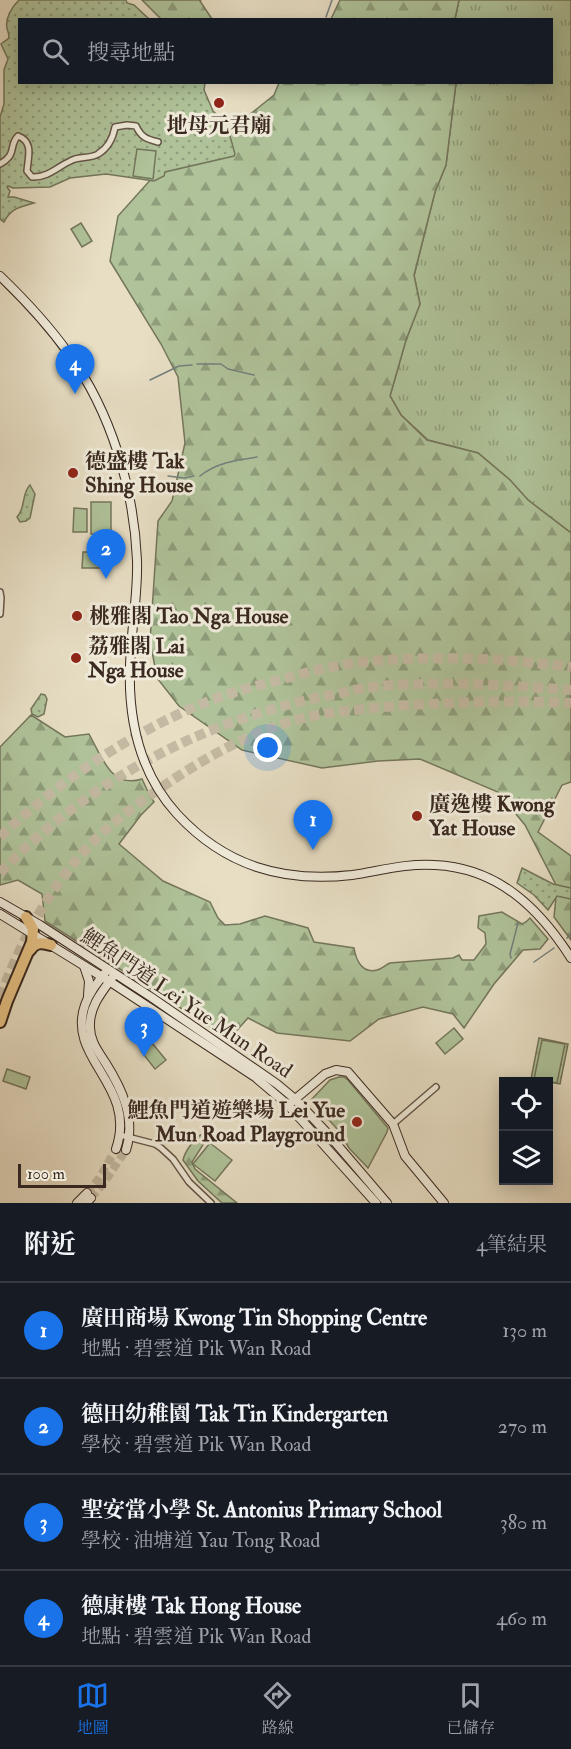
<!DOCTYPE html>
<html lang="zh-TW">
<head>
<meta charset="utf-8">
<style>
  :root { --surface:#171b24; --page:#242831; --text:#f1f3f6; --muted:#9ea1a6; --line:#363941; --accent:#1a73e8 }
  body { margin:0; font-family:"IM FELL Double Pica","Noto Serif TC",serif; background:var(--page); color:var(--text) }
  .controls { position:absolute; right:18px; bottom:18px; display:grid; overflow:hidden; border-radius:0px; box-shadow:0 3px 15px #0003 }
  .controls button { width:54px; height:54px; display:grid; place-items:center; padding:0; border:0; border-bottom:2px solid var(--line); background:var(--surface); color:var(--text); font:30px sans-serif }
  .scale { position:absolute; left:18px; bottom:15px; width:88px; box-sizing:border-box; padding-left:6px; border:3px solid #3a2920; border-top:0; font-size:16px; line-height:21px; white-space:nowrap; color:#3a2920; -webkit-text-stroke:4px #efead9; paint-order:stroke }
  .you { position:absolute; left:268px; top:748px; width:21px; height:21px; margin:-15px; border:4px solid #fff; border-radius:50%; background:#1a73e8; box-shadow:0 0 0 9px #1a73e833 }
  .badge { display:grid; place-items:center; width:39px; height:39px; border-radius:50%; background:var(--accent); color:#fff; font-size:20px; font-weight:700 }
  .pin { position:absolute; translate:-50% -50px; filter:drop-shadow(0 2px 3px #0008) }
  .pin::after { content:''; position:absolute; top:32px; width:21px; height:18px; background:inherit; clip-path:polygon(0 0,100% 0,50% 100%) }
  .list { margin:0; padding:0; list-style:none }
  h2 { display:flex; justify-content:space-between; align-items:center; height:78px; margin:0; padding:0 24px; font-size:26px }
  h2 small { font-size:20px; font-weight:400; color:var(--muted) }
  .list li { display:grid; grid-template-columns:39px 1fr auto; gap:18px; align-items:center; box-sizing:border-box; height:96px; padding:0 24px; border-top:2px solid var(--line) }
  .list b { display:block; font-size:22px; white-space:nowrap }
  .list p { margin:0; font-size:20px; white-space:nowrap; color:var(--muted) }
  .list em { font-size:20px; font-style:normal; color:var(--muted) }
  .icon { flex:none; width:33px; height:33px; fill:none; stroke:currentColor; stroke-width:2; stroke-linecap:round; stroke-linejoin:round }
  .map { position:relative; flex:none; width:571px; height:1203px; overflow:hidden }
  .search { position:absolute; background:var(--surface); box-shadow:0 3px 15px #0003; left:18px; right:18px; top:18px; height:66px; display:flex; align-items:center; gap:15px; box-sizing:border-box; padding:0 21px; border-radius:0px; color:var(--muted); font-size:22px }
  .sheet { height:462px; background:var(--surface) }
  nav { display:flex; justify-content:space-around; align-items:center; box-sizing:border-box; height:84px; border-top:2px solid var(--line); background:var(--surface); font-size:16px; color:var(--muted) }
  nav a { display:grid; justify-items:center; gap:3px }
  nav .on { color:var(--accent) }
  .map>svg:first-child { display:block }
  .grass { fill:url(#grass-tufts); stroke:#74765c; stroke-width:1.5 }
  .forest { fill:url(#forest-firs); stroke:#74765c; stroke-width:1.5 }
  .park { fill:url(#park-dots); stroke:#74765c; stroke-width:1.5 }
  .pitch { fill:#afc299; stroke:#74765c; stroke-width:1.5 }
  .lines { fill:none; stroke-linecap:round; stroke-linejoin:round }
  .stream { stroke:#74807e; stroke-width:1.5 }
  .secondary-tunnel { stroke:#c4baa3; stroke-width:8; stroke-dasharray:8 4; stroke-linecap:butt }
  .highway-tunnel { stroke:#c4baa3; stroke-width:10; stroke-dasharray:10 5; stroke-linecap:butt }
  .street-casing { stroke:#655649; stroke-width:8 }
  .secondary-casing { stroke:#3a2920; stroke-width:10 }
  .highway-casing { stroke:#3a2920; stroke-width:14 }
  .street { stroke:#efead9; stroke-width:5 }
  .secondary { stroke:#efead9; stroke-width:8 }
  .highway { stroke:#e4bf82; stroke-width:10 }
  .poi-dot { fill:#8f2418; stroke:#efead9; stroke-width:2 }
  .labels { text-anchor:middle; stroke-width:6; stroke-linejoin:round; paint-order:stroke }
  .poi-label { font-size:21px; font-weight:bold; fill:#3a2920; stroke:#efead9; text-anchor:start }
  .street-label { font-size:21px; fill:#3a2920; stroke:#efead9 }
</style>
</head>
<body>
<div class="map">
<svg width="571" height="1203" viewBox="0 0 571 1203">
  <defs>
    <pattern id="grass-tufts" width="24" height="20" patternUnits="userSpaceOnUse" patternTransform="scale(1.5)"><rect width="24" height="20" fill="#afc299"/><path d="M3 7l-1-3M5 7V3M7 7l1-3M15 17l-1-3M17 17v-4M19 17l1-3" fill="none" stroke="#8f9e7c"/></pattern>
    <pattern id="forest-firs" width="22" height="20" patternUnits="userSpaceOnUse" patternTransform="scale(1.5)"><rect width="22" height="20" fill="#afc299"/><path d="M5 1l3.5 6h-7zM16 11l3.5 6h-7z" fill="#8f9e7c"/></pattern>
    <pattern id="park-dots" width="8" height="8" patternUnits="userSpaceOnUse" patternTransform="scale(1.5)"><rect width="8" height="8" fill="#afc299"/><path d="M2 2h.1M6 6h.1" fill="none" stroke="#8f9e7c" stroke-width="1.8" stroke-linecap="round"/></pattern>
  </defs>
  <rect width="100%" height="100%" fill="#e7dec4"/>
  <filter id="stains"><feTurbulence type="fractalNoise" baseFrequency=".00333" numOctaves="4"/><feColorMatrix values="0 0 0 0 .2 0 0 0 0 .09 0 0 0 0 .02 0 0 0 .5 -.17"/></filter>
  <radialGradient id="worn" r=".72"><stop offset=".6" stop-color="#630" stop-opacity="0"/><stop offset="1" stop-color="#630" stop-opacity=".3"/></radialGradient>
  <polygon class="grass" points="459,0 571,0 571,533 528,500 510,480 478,453 428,440 401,415 390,396 406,340 420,304 414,276 435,192 446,165 456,83 552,82 552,20 455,19"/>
  <g class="forest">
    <polygon points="142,0 201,0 200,1 212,19 161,19"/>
    <polygon points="340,0 459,0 455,19 331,19"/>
    <polygon points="279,83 456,83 446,165 435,192 414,275 420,304 406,340 390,396 401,415 427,440 478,453 510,480 528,500 571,533 571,782 562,785 538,832 571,856 571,940 554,917 557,887 525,825 498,792 420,759 378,761 322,768 242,750 179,706 157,678 150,641 158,521 172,501 185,443 178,377 161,344 110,261 118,216 170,158 226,122 248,116 274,95"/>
    <path d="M31 715 65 737 89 734C102 757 111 789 142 779L149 794 154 802 141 815 119 844 163 881 210 902 218 918 225 925 240 924 265 916 308 928 314 942 354 948C356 960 362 974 377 970 382 969 385 965 390 963L453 958 459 955 462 960H474L486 944 485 933 478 928 479 916 502 912 522 924 526 922 530 918 548 939 540 949 523 950 494 984 464 1028 453 1014 423 1007 379 1019 350 1041 277 1033 248 1018 229 1039 45 921 42 894 18 880 0 885V747Z"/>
    <path d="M202 1134 206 1137V1140L192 1162 195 1169 237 1203H222L198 1181 183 1160C185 1151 194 1139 202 1134Z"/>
  </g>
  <g class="park">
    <path d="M19 0H126L127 3 134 5 149 19 20 20V82L205 83 204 90 213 111 224 122 228 129 235 154 234 156 165 172 164 176 154 181 106 174 70 178 50 187 13 188 8 186 7 187 10 191 8 197H14L34 203C20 207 11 208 4 222L0 219V117L4 104V70L8 59 1 44 9 38C9 35 8 31 7 28 5 18 12 7 19 0Z"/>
    <path d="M30 485 35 494 30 518 26 521 20 522 17 517C26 508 21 494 30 485Z"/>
    <polygon points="41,694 45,695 47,699 44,714 38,717 32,714 31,709"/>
    <polygon points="522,868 553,884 571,888 571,899 557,896 548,910 534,895 517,883"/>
    <polygon points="539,1038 568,1044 560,1084 531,1079"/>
  </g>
  <g class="pitch">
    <polygon points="137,149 156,151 153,179 133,176"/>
    <polygon points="81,223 92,241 82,247 71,229"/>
    <rect x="91" y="502" width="20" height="32"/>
    <polygon points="74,508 87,509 87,532 73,532"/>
    <polygon points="83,552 111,552 110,568 82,568"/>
    <polygon points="454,1028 463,1039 445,1054 436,1043"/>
    <polygon points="542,1040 565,1044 557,1083 534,1079"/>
    <polygon points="152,1043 166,1060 155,1069 141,1051"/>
    <polygon points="7,1069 30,1077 26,1089 3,1081"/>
    <polygon points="339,1077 344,1077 348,1080 388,1128 387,1132 368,1168 349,1148 339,1131 329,1120 321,1115 311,1100 330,1080"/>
    <polygon points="210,1143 232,1160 215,1181 193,1164"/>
  </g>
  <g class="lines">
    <g class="stream">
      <polyline points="326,17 332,0"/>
      <polyline points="197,364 221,364 228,369 254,375"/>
      <polyline points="150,380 179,366 192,365"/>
      <polyline points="168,476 184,478 194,476"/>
      <path d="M200 476C216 463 236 460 257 457"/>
      <polyline points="567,938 571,933"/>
      <polyline points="511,958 510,954 518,923"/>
      <polyline points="534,962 554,948"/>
    </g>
    <g class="secondary-tunnel">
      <polyline points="87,1193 99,1178 116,1149"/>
      <polyline points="91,1198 104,1183 126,1150"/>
    </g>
    <g class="highway-tunnel">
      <path d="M0 837C60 780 139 727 217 698 238 690 261 685 283 679 308 672 336 665 363 662 432 655 502 658 571 667"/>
      <path d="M0 873C89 780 205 719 331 695 347 692 364 687 380 686 445 681 507 685 571 690"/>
      <path d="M0 997C24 934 58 870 110 826 132 807 156 791 180 775 217 751 256 731 299 719 326 712 356 710 384 707 445 702 510 700 571 703"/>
    </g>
    <g class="street-casing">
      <g id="street">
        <path d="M0 164C18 154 8 146 18 136 34 142 28 157 27 171L32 177C49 178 60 164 75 159 82 157 92 158 98 154 108 148 113 138 115 127L127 125 136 126C141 137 146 139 158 142"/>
        <polyline points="0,592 1,598 0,614"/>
        <polyline points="393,1124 436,1087"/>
        <polyline points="120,1135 155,1144 161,1148 173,1159 189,1182 211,1203"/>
      </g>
    </g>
    <g class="secondary-casing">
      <g id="secondary">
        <path d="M0 276C25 300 49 326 69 354 111 412 134 489 137 560 138 589 133 619 131 648 126 708 135 768 177 814 225 866 283 883 352 875 379 871 407 863 435 865 498 868 539 908 571 958"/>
        <polyline points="0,902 40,925 151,997 277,1084 295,1099 328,1134 387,1203"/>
        <polyline points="0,914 109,981 255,1077 288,1105 376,1203"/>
        <polyline points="84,966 89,981 88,995"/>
        <path d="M105 973C97 983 89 993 85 1005 66 1059 138 1085 116 1149"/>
        <path d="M112 978C102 992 90 1006 90 1024 89 1039 97 1050 105 1062 122 1089 136 1118 126 1150"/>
        <polyline points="293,1101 325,1074 336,1070 348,1072 393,1124 405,1156 444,1203"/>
        <polyline points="77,1203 87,1193"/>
        <polyline points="86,1203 91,1198"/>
      </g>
    </g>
    <g class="highway-casing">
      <g id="highway">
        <path d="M30 950C36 941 42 943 51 945"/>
        <polyline points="0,1022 7,1001 32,942 33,929 26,917"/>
      </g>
    </g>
    <use href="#street" class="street"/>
    <use href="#secondary" class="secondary"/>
    <use href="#highway" class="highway"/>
  </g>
  <g class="poi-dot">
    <circle cx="219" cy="103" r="6"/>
    <circle cx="73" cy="473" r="6"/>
    <circle cx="77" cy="616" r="6"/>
    <circle cx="76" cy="658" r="6"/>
    <circle cx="417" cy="816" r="6"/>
    <circle cx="357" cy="1122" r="6"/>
  </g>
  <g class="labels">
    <g class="poi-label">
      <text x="219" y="132" text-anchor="middle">地母元君廟</text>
      <text x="85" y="468">德盛樓 Tak<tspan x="85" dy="24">Shing House</tspan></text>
      <text x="89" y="623">桃雅閣 Tao Nga House</text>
      <text x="88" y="653">荔雅閣 Lai<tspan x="88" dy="24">Nga House</tspan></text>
      <text x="429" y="811">廣逸樓 Kwong<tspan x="429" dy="24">Yat House</tspan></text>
      <text x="345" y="1117" text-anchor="end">鯉魚門道遊樂場 Lei Yue<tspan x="345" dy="24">Mun Road Playground</tspan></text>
    </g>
    <g class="street-label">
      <text transform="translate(187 1003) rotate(34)" y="7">鯉魚門道 Lei Yue Mun Road</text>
    </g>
  </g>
  <rect width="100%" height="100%" filter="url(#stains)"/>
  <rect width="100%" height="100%" fill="url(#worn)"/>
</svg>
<div class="controls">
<button><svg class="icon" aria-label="locate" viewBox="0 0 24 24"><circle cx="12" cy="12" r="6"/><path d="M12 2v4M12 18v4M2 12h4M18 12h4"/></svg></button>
<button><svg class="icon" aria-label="layers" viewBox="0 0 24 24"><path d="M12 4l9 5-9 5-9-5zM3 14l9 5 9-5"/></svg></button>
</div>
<div class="scale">100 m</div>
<div class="you"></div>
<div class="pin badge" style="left:313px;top:850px">1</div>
<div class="pin badge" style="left:106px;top:579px">2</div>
<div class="pin badge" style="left:144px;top:1057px">3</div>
<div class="pin badge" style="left:75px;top:394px">4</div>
<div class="search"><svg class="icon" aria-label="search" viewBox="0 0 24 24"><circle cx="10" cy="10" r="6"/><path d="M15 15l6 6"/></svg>搜尋地點</div>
</div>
<section class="sheet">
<h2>附近<small>4筆結果</small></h2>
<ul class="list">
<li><span class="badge">1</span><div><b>廣田商場 Kwong Tin Shopping Centre</b><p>地點 · 碧雲道 Pik Wan Road</p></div><em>130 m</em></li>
<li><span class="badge">2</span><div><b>德田幼稚園 Tak Tin Kindergarten</b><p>學校 · 碧雲道 Pik Wan Road</p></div><em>270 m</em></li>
<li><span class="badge">3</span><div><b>聖安當小學 St. Antonius Primary School</b><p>學校 · 油塘道 Yau Tong Road</p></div><em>380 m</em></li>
<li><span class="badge">4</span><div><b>德康樓 Tak Hong House</b><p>地點 · 碧雲道 Pik Wan Road</p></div><em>460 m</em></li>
</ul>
</section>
<nav>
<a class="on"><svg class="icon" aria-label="map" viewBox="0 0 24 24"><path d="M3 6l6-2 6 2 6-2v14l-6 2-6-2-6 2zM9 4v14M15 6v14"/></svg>地圖</a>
<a><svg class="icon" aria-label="directions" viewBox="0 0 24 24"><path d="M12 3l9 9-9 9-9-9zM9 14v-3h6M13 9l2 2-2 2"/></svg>路線</a>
<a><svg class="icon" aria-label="saved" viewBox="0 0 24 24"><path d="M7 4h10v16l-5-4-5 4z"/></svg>已儲存</a>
</nav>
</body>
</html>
